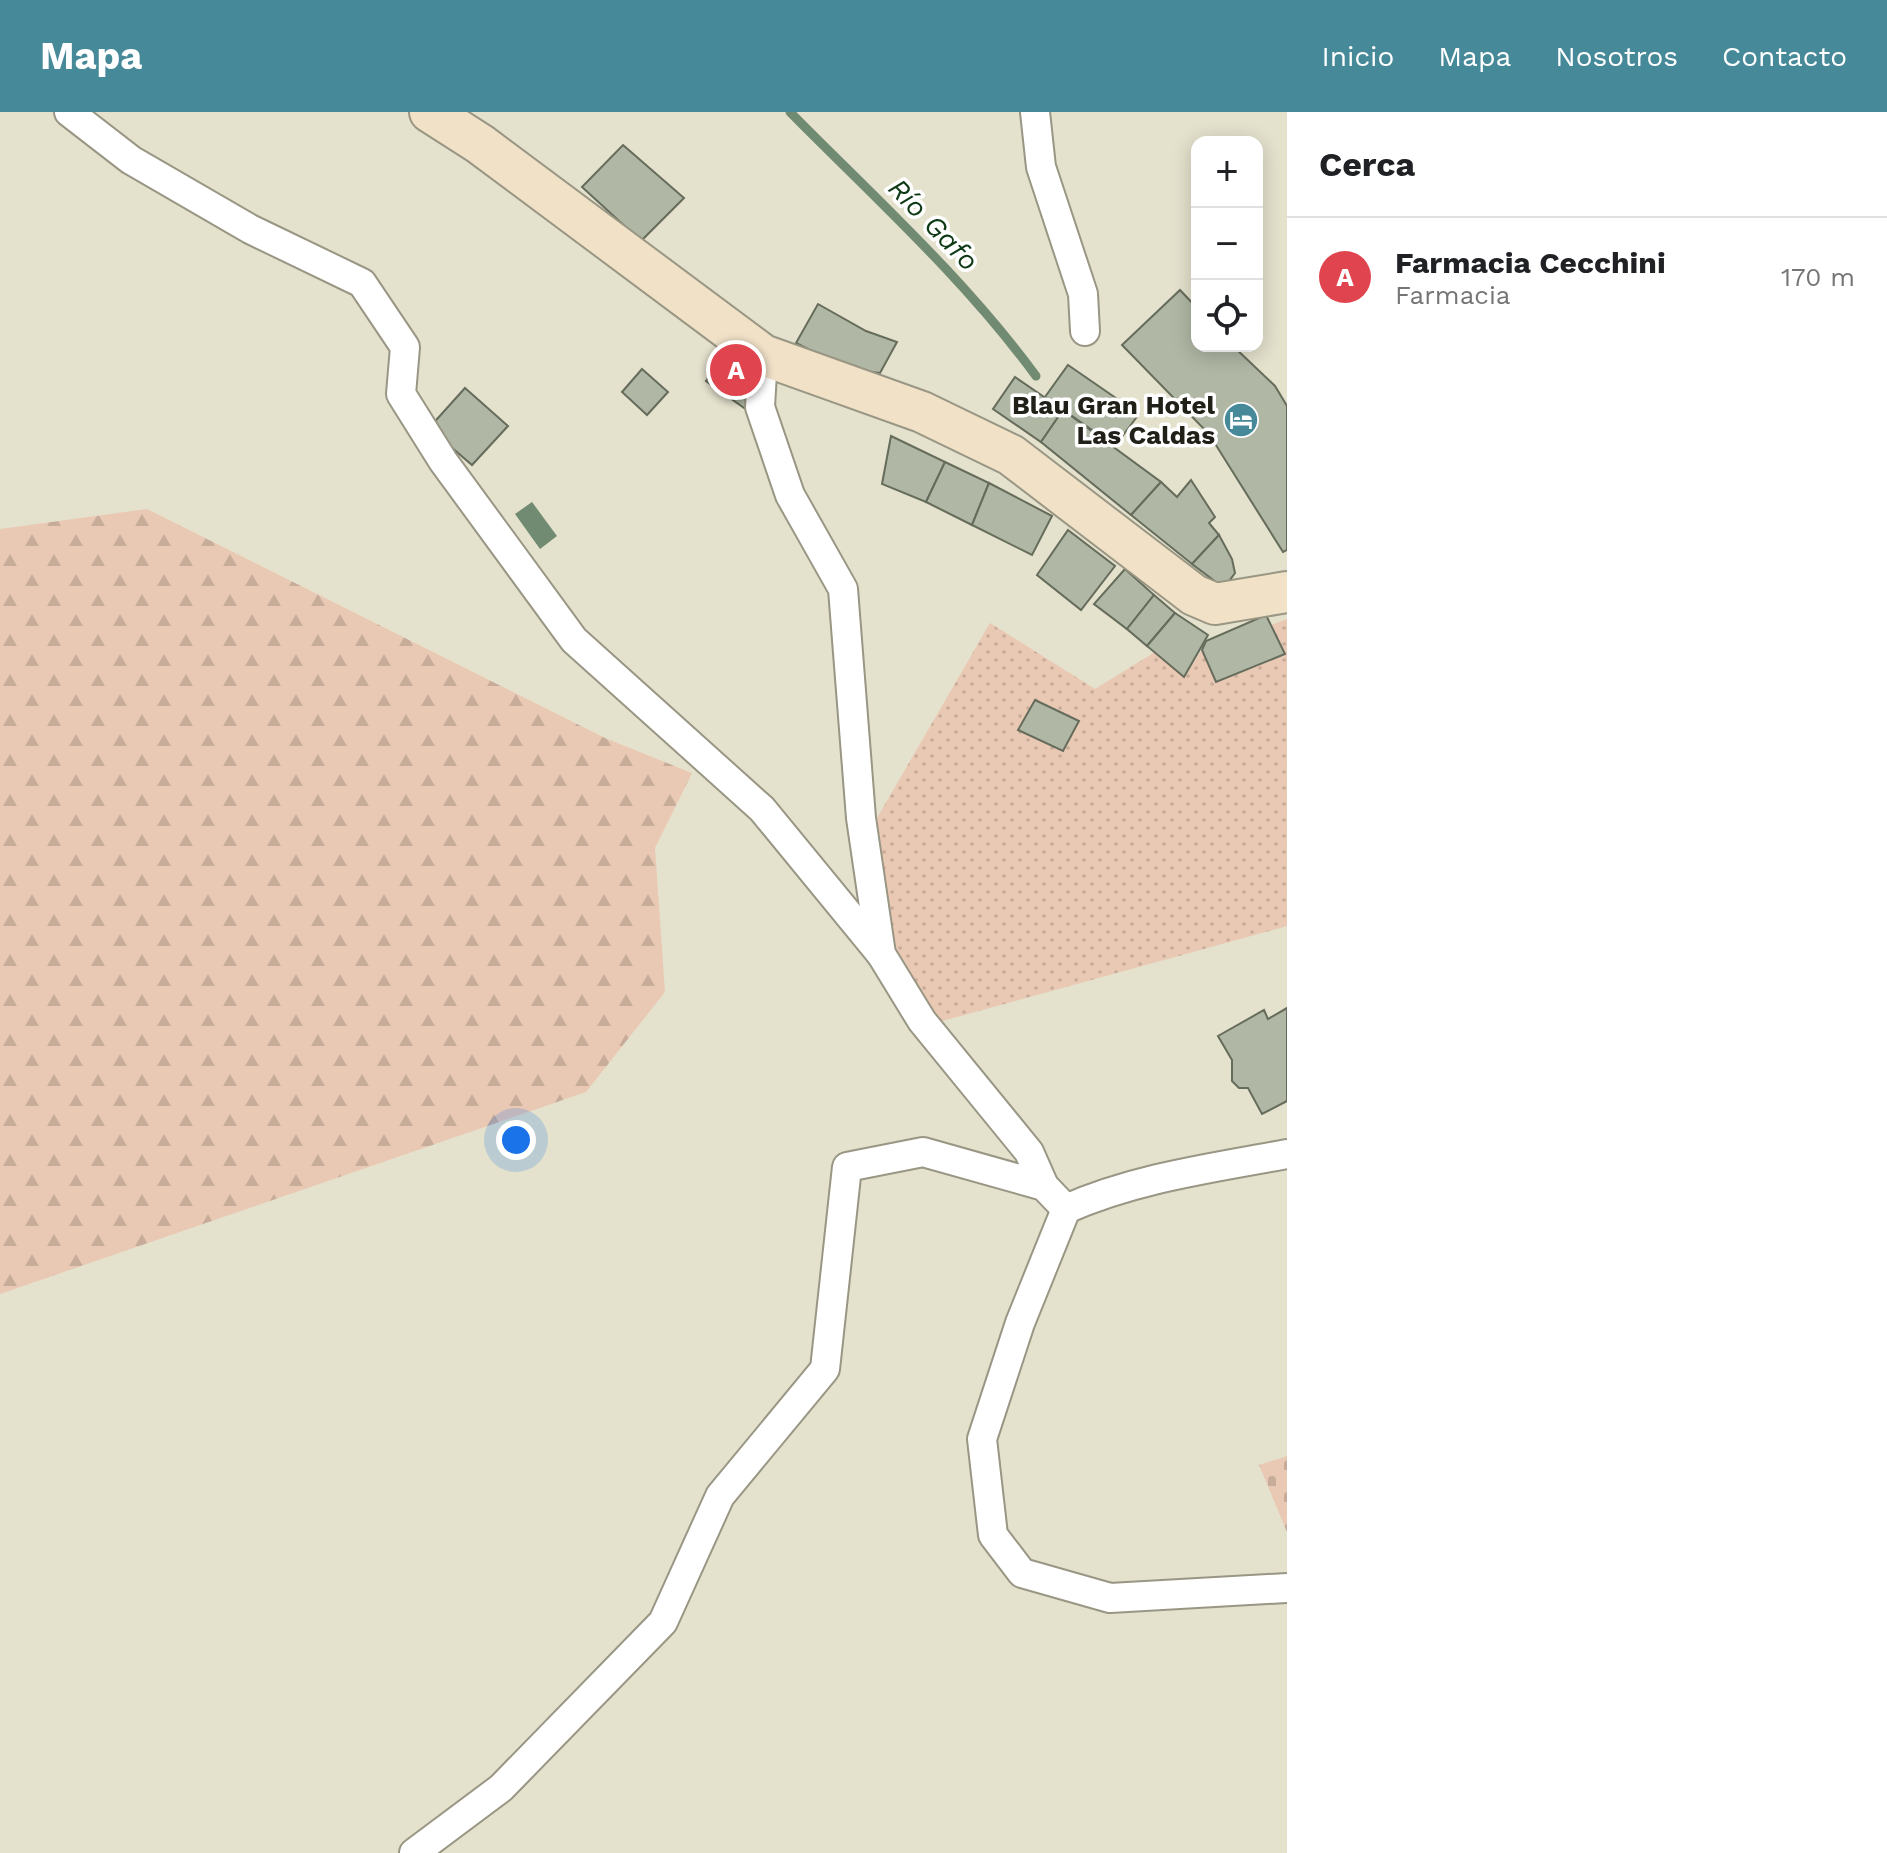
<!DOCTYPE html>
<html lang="es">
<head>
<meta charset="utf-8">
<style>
  :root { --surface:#fff; --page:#f6f6f6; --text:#202124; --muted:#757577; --line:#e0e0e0; --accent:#468999 }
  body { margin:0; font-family:"Work Sans",sans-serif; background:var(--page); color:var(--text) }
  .controls { position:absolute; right:24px; top:24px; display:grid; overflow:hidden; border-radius:16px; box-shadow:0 4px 20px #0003 }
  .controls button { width:72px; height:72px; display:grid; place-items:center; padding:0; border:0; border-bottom:2px solid var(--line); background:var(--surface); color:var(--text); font:40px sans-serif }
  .you { position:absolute; left:516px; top:1028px; width:28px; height:28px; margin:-20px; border:6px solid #fff; border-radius:50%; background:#1a73e8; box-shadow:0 0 0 12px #1a73e833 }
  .badge { display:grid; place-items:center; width:52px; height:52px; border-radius:50%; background:var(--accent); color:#fff; font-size:26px; font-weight:700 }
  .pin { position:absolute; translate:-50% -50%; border:4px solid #fff; box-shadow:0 2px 8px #0006 }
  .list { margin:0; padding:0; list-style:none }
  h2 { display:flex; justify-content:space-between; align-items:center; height:104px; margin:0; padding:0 32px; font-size:34px }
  h2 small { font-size:26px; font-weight:400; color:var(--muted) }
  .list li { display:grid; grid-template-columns:52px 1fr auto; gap:24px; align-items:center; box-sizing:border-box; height:120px; padding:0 32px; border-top:2px solid var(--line) }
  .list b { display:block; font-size:30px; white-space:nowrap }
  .list p { margin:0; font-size:26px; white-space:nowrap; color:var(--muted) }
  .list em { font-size:26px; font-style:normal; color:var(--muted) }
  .icon { flex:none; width:44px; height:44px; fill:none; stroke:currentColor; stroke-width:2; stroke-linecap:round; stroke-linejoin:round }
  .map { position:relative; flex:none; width:1287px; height:1741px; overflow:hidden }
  header { display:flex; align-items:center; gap:48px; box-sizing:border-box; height:112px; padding:0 40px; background:var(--accent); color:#fff }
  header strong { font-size:38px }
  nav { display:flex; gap:44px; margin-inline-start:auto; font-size:28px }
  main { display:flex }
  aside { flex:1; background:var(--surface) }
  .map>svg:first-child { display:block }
  .forest { fill:url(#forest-firs) }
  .cemetery { fill:url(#cemetery-stones) }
  .garden { fill:url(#garden-dots) }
  .water { fill:#718b72 }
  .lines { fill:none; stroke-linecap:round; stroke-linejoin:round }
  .stream { stroke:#718b72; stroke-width:9 }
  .building { fill:#b0b7a4; stroke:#666c5b; stroke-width:2 }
  .street-casing { stroke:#999684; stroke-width:32 }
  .secondary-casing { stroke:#999684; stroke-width:44 }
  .street { stroke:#fff; stroke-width:28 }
  .secondary { stroke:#f0e1c7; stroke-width:40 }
  .labels { text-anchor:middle; stroke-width:7; stroke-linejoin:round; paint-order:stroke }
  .poi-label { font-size:26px; font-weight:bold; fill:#212018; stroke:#fff; text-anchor:end }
  .water-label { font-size:28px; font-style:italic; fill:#0d3814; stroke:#fff }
</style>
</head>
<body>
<header>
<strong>Mapa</strong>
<nav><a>Inicio</a><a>Mapa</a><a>Nosotros</a><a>Contacto</a></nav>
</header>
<main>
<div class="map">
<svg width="1287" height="1741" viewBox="0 0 1287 1741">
  <defs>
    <pattern id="forest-firs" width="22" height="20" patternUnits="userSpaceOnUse" patternTransform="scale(2)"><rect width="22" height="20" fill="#eac9b4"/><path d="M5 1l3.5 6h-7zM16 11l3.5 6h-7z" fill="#c8ac9a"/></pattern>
    <pattern id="cemetery-stones" width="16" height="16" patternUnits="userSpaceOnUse" patternTransform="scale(2)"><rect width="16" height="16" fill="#eac9b4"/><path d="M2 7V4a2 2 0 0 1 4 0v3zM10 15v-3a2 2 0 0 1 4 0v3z" fill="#c8ac9a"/></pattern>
    <pattern id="garden-dots" width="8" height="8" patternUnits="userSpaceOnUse" patternTransform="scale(2)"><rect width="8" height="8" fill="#eac9b4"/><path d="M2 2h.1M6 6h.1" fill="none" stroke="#c8ac9a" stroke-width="1.8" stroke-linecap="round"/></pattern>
  </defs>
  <rect width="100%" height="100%" fill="#e4e1cd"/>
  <polygon class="forest" points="147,397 605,626 692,661 655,736 665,880 586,980 0,1182 0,417"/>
  <polygon class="cemetery" points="1287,1344 1287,1420 1259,1353"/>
  <polygon class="garden" points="1287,507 1287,814 935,911 890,829 873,713 990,511 1095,577 1155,540 1184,565 1202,538 1217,570 1285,543 1271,513"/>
  <polygon class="water" points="532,390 557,424 540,437 515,402"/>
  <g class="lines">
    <path class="stream" d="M790 0C875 86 964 166 1036 264"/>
  </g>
  <g class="building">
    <polygon points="623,33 684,86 641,129 582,75"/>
    <polygon points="1180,178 1197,196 1197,234 1233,234 1275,274 1287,294 1287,438 1283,440 1209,322 1122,233"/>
    <polygon points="818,192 866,219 897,230 880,261 847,257 796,231"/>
    <polygon points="727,242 753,261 747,298 706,269"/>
    <polygon points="1068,253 1139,302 1115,334 1045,285"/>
    <polygon points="642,257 668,280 647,303 622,280"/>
    <polygon points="1015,265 1063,298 1041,330 993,297"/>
    <polygon points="465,276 508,314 472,353 429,316"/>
    <polygon points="1063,298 1161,370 1131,403 1041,330"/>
    <polygon points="891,324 945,350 926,390 882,372"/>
    <polygon points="945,350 989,371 972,413 926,390"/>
    <polygon points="1191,368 1215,405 1209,411 1219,423 1192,452 1131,403 1161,370 1177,385"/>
    <polygon points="989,371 1052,404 1032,443 972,413"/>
    <polygon points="1068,418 1115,454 1081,498 1037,463"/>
    <polygon points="1219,423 1232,447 1235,461 1224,476 1192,452"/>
    <polygon points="1125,457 1154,483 1127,517 1094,492"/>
    <polygon points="1154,483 1175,501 1147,534 1127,517"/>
    <polygon points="1175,501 1208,523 1184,565 1147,534"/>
    <polygon points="1266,503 1285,542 1216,570 1202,538 1206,529"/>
    <polygon points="1035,588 1079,609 1063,639 1018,618"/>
    <polygon points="1287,896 1287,989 1262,1002 1248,976 1239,976 1232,969 1232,948 1218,924 1264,898 1268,907"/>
  </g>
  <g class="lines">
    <g class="street-casing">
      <g id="street">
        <polyline points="69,0 131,48 250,117 362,171 405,235 401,282 443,349 574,528 762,697 881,842"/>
        <polyline points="1035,0 1041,55 1083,182 1085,219"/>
        <polyline points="763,243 760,295 790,383 843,477 861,706 881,842 922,909 1029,1040 1044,1074"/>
        <path d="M1066 1097C1136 1066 1212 1056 1287 1042"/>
        <polyline points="414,1741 501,1676 663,1510 720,1384 825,1257 847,1055 923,1040 1044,1074 1066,1097 1020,1211 982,1327 993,1423 1022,1461 1110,1486 1287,1476"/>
      </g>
    </g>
    <g class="secondary-casing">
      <polyline id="secondary" points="430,0 480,32 763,243 922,300 1011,343 1194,483 1215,492 1287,480"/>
    </g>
    <use href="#street" class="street"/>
    <use href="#secondary" class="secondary"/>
  </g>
  <defs>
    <g id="hotel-disc" transform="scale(1.8)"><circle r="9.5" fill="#468999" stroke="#fff"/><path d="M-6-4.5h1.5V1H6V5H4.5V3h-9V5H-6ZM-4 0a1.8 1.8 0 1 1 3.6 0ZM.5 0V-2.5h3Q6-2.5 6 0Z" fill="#fff"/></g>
  </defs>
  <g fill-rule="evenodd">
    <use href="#hotel-disc" x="1241" y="308"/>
  </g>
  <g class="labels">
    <g class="poi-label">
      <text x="1215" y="302">Blau Gran Hotel<tspan x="1215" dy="30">Las Caldas</tspan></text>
    </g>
    <g class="water-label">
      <text transform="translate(934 112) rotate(46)" y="10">Río Gafo</text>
    </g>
  </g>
</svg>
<div class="controls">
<button>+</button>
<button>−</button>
<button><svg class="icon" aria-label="locate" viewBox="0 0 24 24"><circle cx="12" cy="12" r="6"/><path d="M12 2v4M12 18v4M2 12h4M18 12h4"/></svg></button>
</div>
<div class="you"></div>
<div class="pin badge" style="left:736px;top:258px;background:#e0444e">A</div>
</div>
<aside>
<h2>Cerca<small></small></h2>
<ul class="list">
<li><span class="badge" style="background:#e0444e">A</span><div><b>Farmacia Cecchini</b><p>Farmacia</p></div><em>170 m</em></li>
</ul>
</aside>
</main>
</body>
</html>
